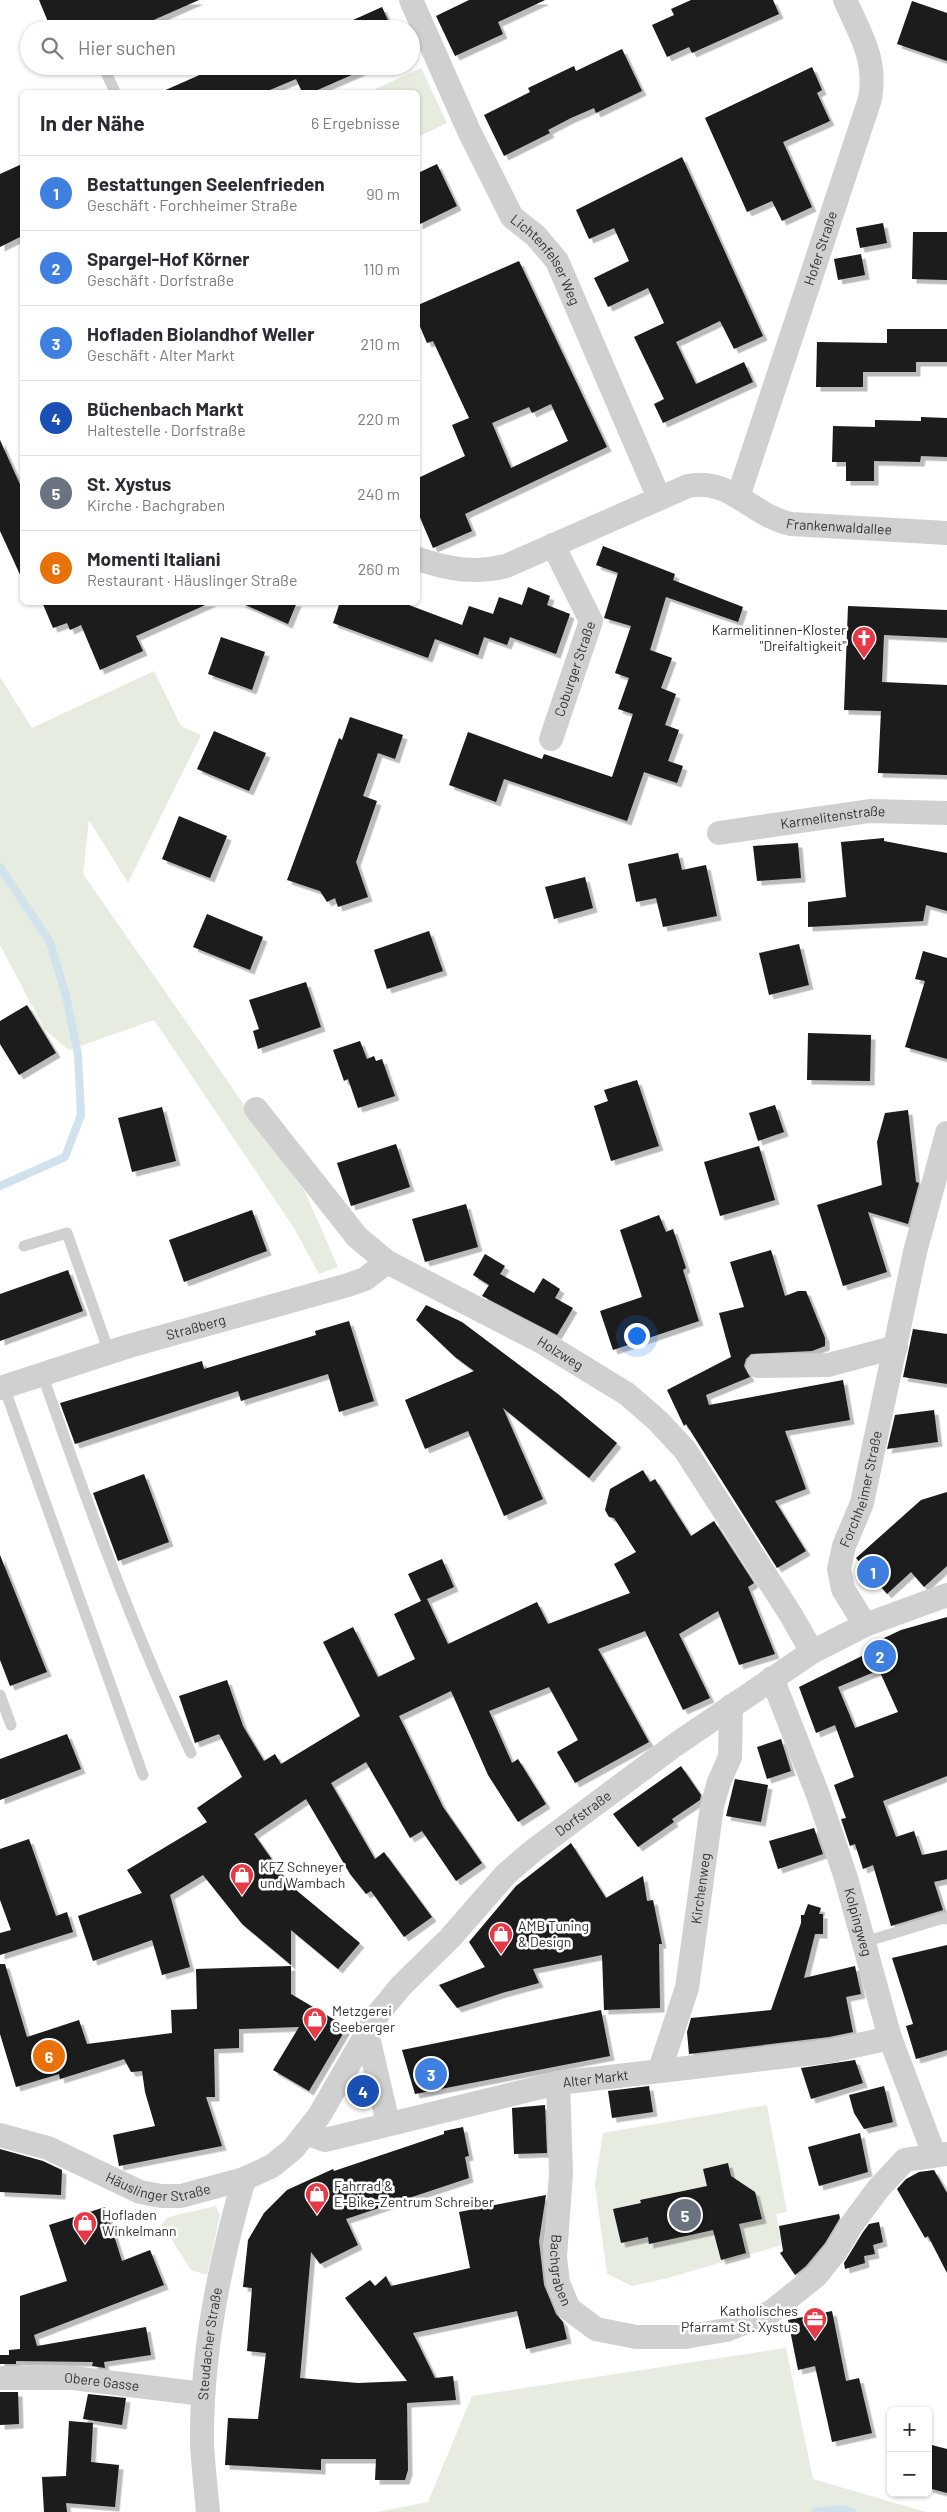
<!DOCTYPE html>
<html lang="de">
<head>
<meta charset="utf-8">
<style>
  :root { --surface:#fff; --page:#f7f7f7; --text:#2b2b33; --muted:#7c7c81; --line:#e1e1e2; --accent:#e63946 }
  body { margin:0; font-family:Barlow,sans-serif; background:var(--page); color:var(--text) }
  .controls { position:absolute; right:15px; bottom:15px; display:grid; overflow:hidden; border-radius:8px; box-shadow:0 1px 4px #0004 }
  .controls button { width:45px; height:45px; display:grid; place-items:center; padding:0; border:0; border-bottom:1px solid var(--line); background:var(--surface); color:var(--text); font:25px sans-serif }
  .you { position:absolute; left:636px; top:1335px; width:18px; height:18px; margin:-12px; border:4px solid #fff; border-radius:50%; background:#1a73e8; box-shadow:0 0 0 8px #1a73e833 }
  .badge { display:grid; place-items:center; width:32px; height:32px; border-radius:50%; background:var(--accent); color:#fff; font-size:16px; font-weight:700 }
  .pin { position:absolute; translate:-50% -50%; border:2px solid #fff; box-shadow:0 1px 5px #0006 }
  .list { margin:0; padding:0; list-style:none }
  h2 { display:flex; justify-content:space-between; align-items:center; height:65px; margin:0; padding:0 20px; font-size:21px }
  h2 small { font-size:16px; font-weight:400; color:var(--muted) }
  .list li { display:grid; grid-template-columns:32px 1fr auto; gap:15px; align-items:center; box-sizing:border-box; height:75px; padding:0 20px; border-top:1px solid var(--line) }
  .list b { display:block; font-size:19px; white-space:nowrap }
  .list p { margin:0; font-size:16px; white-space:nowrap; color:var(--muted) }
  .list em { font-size:16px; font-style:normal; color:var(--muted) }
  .icon { flex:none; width:28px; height:28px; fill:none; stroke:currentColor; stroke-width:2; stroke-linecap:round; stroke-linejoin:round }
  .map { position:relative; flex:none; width:947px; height:2512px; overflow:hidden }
  .search { position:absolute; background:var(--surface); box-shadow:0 1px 4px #0004; left:20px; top:20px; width:400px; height:55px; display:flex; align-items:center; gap:12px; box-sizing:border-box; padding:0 18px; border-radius:28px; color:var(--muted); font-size:19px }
  .panel { position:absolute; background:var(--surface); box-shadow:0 1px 4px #0004; left:20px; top:90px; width:400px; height:515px; border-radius:8px }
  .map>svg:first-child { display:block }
  .green { fill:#e6ecdf }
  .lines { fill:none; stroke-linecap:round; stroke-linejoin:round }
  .stream { stroke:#cfe2ee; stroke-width:8 }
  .building { fill:#1a1a1a; fill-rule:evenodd; filter:url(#shadow) }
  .lane { stroke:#d0d0d0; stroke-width:11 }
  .street { stroke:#d0d0d0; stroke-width:24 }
  .labels { text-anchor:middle; stroke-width:5; stroke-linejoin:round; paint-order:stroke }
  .street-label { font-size:14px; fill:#333; stroke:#fff }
  .poi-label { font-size:14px; fill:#333; stroke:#fff; text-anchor:start }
</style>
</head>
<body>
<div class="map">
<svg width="947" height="2512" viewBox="0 0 947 2512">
  <defs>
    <filter id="shadow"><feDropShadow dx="4.5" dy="4.5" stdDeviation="0" flood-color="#0004"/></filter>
  </defs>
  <rect width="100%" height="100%" fill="#fff"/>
  <g class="green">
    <polygon points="421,68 447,123 418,137 418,92 369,92"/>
    <polygon points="154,671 181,726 201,735 128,883 89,820 83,874 305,1192 338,1267 319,1274 294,1228 154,1020 69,1050 45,1030 0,945 0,677 32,728"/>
    <polygon points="767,2105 787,2212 776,2214 782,2245 664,2279 632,2286 607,2274 595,2185 603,2133"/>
    <polygon points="216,2206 220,2215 207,2275 191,2270 162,2224 168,2217"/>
    <polygon points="786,2348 813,2479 926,2512 378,2512 428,2502 472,2396"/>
  </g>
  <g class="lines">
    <g class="stream">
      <polyline points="0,867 50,942 66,996 78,1055 81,1115 65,1157 0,1186"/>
      <polyline points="816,2512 838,2509 852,2512"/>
    </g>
  </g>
  <g class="building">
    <polygon points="39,0 199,0 133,29 51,29"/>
    <polygon points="469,0 545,0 498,22 503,34 455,56 436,16"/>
    <polygon points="691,0 773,0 779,14 692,53 689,47 667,57 652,25 674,15 671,9"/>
    <polygon points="912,1 947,13 947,61 897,44"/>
    <polygon points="382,7 392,29 333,29"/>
    <polygon points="622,49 642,91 596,113 594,108 571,118 548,130 550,133 504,156 484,115 530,92 528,88 574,66 576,71"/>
    <polygon points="220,66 372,66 313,92 302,92 296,79 265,92 161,92"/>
    <polygon points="812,67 822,90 817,93 830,121 783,142 812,207 782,221 772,201 747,212 705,118"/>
    <polygon points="682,157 763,336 734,349 720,321 676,342 696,384 744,362 753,382 663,423 654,404 664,399 634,337 664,323 648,288 608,307 594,278 629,261 614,228 589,239 576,210"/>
    <polygon points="22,164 22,236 0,247 0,174"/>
    <polygon points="437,164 457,206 418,225 418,173"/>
    <polygon points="883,223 887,243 860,248 856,228"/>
    <polygon points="913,232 947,232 947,280 912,279"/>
    <polygon points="861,254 865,275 838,280 834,259"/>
    <path d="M519 261 607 447 465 514 472 531 433 548 418 513V478L465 456 452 425 469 418 433 341 427 343 418 322V305ZM551 404 568 441 511 468 492 423 529 407 532 413Z"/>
    <polygon points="887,329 947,329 947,362 916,362 916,372 863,372 863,387 816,387 817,342 887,343"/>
    <polygon points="921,417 947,418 947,457 921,456 920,462 874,461 874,481 846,481 846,462 832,462 833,426 875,427 875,420 921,421"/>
    <polygon points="0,440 22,489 22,579 0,531"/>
    <polygon points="603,546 675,574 673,580 743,607 738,622 666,597 650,650 672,658 661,688 676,694 665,725 679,730 668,761 683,766 677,783 644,772 627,821 504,779 496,802 449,785 468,732 542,759 544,754 612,777 633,714 618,709 629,678 615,673 631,626 604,618 618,573 596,565"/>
    <polygon points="528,587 550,596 547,605 570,614 556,654 510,637 507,645 484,637 478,655 435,639 428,658 333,623 340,602 401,602 462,625 469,606 493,614 499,597 522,605"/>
    <polygon points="42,602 212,602 136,636 143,651 100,670 81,625 70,630 67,623 53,628"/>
    <polygon points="239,602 297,602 288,624"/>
    <polygon points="848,606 947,610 947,638 884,635 882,682 947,685 947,775 878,773 881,711 844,710"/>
    <polygon points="221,637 265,652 252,690 208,674"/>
    <polygon points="350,717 403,735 395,759 378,753 363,796 377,801 356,862 368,897 338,907 335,898 327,902 320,891 287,880 339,738 342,740"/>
    <polygon points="214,731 266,753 249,791 197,769"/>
    <polygon points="179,816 227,836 210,878 162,859"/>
    <polygon points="884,838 884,841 947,853 947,911 926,905 923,921 808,927 808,902 846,897 841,842"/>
    <polygon points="798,843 801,878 757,881 753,846"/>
    <polygon points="678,853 682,870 706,865 717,916 663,927 656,898 636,902 628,864"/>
    <polygon points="585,877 593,908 554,919 545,887"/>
    <polygon points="207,914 263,937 250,970 193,947"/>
    <polygon points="429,931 443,971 387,989 374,950"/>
    <polygon points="799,944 809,985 769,995 759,953"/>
    <polygon points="923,951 947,958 947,1059 905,1047 925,981 915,979"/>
    <polygon points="306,982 321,1027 258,1049 253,1031 259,1029 249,1000"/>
    <polygon points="27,1005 56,1053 19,1075 0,1044 0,1021"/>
    <polygon points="808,1033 871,1035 870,1081 807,1080"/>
    <polygon points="360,1041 367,1059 374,1056 376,1061 382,1059 395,1096 358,1108 348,1079 344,1081 333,1050"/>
    <polygon points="637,1080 659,1146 611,1161 594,1106 608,1101 604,1090"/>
    <polygon points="775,1105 784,1132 758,1141 749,1113"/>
    <polygon points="162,1107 176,1161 132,1172 118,1118"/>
    <polygon points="908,1110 916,1182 919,1183 908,1224 868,1212 887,1272 843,1286 817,1205 882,1185 877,1142 885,1113"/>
    <polygon points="396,1144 410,1187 351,1206 337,1163"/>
    <polygon points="759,1146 775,1200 720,1216 704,1162"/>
    <polygon points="466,1204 478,1247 425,1262 412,1219"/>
    <polygon points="252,1210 267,1251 184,1282 169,1240"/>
    <polygon points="659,1215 666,1232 673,1229 686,1268 683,1270 699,1321 613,1350 600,1311 642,1297 620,1230"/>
    <polygon points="771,1250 785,1296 798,1291 806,1291 825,1338 825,1346 812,1351 751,1354 746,1359 744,1366 750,1377 706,1395 709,1405 843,1380 850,1420 785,1431 806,1489 775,1501 806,1551 777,1568 686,1424 684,1426 667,1390 731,1357 719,1313 744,1307 730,1262"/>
    <polygon points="485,1254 505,1266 500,1274 534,1293 543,1278 560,1289 555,1298 573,1308 557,1335 482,1296 489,1285 473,1275"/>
    <polygon points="68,1270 83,1311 0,1341 0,1294"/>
    <polygon points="426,1305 462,1322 558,1394 617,1443 589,1478 503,1408 543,1499 504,1516 468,1431 425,1449 405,1400 474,1371 455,1357 416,1320"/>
    <polygon points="349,1321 374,1401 339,1412 328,1374 241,1401 238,1391 75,1444 60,1403 202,1361 204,1369 316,1335 315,1331"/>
    <polygon points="913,1329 947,1334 947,1384 903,1377"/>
    <polygon points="934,1410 938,1442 887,1449 895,1415"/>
    <polygon points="643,1470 650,1482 655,1479 691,1536 714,1521 754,1583 748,1587 775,1654 739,1665 718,1611 679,1634 710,1698 683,1710 645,1631 598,1649 649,1742 575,1783 557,1752 578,1740 549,1687 489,1711 512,1763 518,1759 546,1804 518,1822 488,1775 451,1691 399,1716 443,1807 482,1863 456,1881 422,1831 410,1838 366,1762 331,1783 375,1859 384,1852 432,1917 404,1937 371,1891 366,1894 350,1874 306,1799 254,1834 290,1885 360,1943 338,1969 291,1930 291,1965 242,1924 203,1875 170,1895 190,1967 162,1975 152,1940 93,1961 78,1916 142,1893 127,1870 207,1822 197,1808 242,1777 219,1734 195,1743 179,1696 227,1680 243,1726 264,1761 275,1754 281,1764 360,1716 323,1642 353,1627 378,1677 415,1659 394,1614 421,1601 408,1574 442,1559 454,1587 427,1599 448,1644 537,1602 548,1624 630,1593 614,1564 636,1552 614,1518 609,1517 605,1510 610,1489"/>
    <polygon points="144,1474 169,1542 118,1561 93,1493"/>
    <polygon points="947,1492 947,1566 924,1587 911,1572 887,1594 856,1558 921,1500"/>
    <polygon points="0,1555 47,1672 10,1686 0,1660"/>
    <path d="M947 1617V1776L883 1801 896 1837 914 1831 922 1855 947 1850V1879L934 1882 943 1910 891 1926 873 1865 863 1869 855 1844 850 1846 841 1819 846 1818 834 1785 854 1777 835 1725 816 1733 799 1687 870 1652 867 1646 901 1630ZM879 1670 898 1712 855 1728 838 1687Z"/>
    <polygon points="67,1734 81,1769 0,1800 0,1759"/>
    <polygon points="781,1739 791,1771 767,1779 757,1747"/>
    <polygon points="681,1766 701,1795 700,1800 672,1819 674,1822 638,1847 613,1814"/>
    <polygon points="735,1779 768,1785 761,1822 726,1816"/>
    <polygon points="814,1828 823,1854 778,1869 769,1841"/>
    <polygon points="29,1839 56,1916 67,1912 73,1932 0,1955 0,1933 11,1930 0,1900 0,1849"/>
    <polygon points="571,1843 606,1898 643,1876 647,1901 653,1900 662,1944 659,1944 660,2008 604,2010 602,1955 533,1969 539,1983 502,1993 457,2008 439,1985 485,1967 469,1942 516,1886"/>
    <polygon points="808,1904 821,1908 819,1914 823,1914 823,1934 815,1934 804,1978 855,1966 861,1994 846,1997 853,2032 829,2037 689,2054 687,2032 691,2018 771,2010 801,1923 801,1915 804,1915"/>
    <polygon points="947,1945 947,2050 916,2059 906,2026 913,2024 892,1958"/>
    <polygon points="0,1964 5,1964 27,2037 79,2020 87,2044 172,2033 171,2010 197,2009 196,1969 291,1966 291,1994 347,2027 309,2091 273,2070 299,2027 239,2029 239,2048 214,2049 215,2097 206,2097 222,2146 119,2166 113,2135 155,2126 145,2092 142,2071 131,2072 124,2059 60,2079 59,2074 16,2087 0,2034"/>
    <polygon points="601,2010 610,2056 415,2094 402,2050"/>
    <polygon points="855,2060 863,2083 811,2099 801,2068"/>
    <polygon points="649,2086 653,2112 612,2118 608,2091"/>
    <polygon points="884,2086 893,2122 864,2129 854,2113 849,2095"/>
    <polygon points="545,2105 547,2153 514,2154 512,2108"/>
    <polygon points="463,2127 469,2156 465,2157 469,2178 346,2219 358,2245 320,2264 311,2252 300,2378 358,2383 407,2381 345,2298 370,2280 375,2286 386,2276 391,2286 470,2268 459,2212 546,2195 539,2241 544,2285 556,2314 563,2322 567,2339 526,2349 517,2311 413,2333 435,2378 453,2376 456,2400 407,2403 408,2470 405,2480 375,2480 376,2459 321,2459 321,2470 225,2465 228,2418 258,2419 266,2353 247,2351 252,2288 243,2287 248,2240 264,2213 287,2190 333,2169 334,2171 444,2134 444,2131"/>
    <polygon points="860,2133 868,2172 819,2186 808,2147"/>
    <polygon points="0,2149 43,2161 62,2170 61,2195 0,2192"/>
    <polygon points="728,2163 731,2176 755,2192 762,2219 739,2224 746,2253 721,2260 713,2230 649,2244 648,2237 621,2243 613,2209 641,2203 640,2200 707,2186 703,2169"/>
    <polygon points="934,2170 947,2193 947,2273 928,2236 925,2238 897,2189 906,2179 919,2172"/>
    <polygon points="105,2207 122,2261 150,2250 164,2285 34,2335 37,2346 146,2327 151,2355 104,2362 105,2368 92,2366 93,2362 16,2361 16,2364 0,2364 0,2355 9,2355 9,2350 20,2349 20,2296 67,2281 49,2225"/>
    <polygon points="839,2214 840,2218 825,2243 806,2266 795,2275 780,2253 783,2251 779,2226"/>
    <polygon points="879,2222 883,2242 873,2245 875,2254 864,2256 865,2263 845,2269 844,2263 863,2232 869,2224"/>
    <polygon points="832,2311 846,2381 859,2378 872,2433 832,2442 815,2366 798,2370 788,2320"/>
    <polygon points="0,2392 18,2392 19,2424 0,2425"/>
    <polygon points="88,2394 126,2398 122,2425 83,2419"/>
    <polygon points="69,2421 93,2423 91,2462 119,2465 115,2507 66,2503 67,2512 44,2512 42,2477 66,2476"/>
    <polygon points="928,2444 947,2449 947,2493 928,2488"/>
  </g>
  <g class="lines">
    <g class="lane">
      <polyline points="103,66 115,92"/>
      <polyline points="24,1246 67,1233 109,1352"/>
      <path d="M42 1374C87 1502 133 1630 191 1753"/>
      <polyline points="4,1387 143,1775"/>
      <polyline points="0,1695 11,1725"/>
      <polyline points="864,1942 944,1918 947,1919"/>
    </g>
    <g class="street">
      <path id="s1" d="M411 0 469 131 512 217 536 236 557 261 659 498"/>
      <path id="s2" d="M738 497 870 99C877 59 861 36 845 0"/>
      <path id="s3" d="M418 559C448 569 474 574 506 566L688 486C730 477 752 516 791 524L947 533"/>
      <path id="s4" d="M551 739 591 621 553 545"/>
      <path id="s5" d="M719 833 870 811 947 813"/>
      <path id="s6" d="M256 1109 357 1237 387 1262 542 1342 627 1394 658 1421 685 1450 791 1615 812 1652"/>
      <polyline points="758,1366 828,1365 896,1347"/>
      <path id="s7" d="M0 1388 129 1346 348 1285 365 1279 387 1262"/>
      <path id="s8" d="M865 1625 843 1589 839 1569 844 1546 862 1503 915 1252 947 1133"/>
      <path id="s9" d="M772 1678 818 1795 846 1878 890 2038 934 2154"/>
      <polyline points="367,2033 388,2123"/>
      <path id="s10" d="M660 2069 687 1988 712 1806 719 1782 730 1757 731 1706"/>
      <path id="s11" d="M558 2083 561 2173 555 2257 558 2283 569 2309 596 2329 636 2337H685L726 2330 771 2312 816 2276 836 2251 852 2224 878 2189 905 2160 947 2154"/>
      <path id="s12" d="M306 2133 325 2140 558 2083 831 2051 890 2038"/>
      <path id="s13" d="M0 2135 48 2148 140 2192 161 2196H181L244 2179 272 2166 293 2149 319 2116 378 2014 401 1986 450 1938 506 1874 534 1850 675 1745 812 1652 865 1625 947 1595"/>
      <path id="s14" d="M0 2378H73L203 2394"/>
      <path id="s15" d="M208 2512C206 2489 203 2466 202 2443 201 2354 219 2265 244 2179"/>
    </g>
  </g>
  <defs>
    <g id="church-pin" transform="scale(1.25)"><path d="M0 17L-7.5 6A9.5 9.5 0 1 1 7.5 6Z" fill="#e63946" stroke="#fff"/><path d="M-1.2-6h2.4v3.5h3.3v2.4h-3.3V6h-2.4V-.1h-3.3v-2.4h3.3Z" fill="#fff"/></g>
    <g id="shop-pin" transform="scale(1.25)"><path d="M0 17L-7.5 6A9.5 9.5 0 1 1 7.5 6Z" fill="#e63946" stroke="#fff"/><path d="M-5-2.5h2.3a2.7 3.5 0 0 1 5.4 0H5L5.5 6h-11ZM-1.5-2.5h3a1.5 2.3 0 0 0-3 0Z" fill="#fff"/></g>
    <g id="office-pin" transform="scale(1.25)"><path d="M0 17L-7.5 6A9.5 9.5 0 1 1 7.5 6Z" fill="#e63946" stroke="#fff"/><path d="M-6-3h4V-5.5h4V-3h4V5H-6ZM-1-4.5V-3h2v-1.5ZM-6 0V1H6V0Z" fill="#fff"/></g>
  </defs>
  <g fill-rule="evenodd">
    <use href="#church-pin" x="864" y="638"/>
    <use href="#shop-pin" x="242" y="1875"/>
    <use href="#shop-pin" x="501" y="1934"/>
    <use href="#shop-pin" x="315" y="2019"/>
    <use href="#shop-pin" x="317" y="2194"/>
    <use href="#shop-pin" x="85" y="2223"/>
    <use href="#office-pin" x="815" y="2319"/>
  </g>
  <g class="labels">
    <g class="street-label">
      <text dy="5" stroke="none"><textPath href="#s2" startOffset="262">Hofer Straße</textPath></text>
      <text dy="5" stroke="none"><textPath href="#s1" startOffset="295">Lichtenfelser Weg</textPath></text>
      <text dy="5" stroke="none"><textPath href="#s3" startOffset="449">Frankenwaldallee</textPath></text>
      <text dy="5" stroke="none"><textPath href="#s4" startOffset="74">Coburger Straße</textPath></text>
      <text dy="5" stroke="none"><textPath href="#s5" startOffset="115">Karmelitenstraße</textPath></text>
      <text dy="5" stroke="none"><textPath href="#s7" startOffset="205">Straßberg</textPath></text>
      <text dy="5" stroke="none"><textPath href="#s6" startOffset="398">Holzweg</textPath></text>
      <text dy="5" stroke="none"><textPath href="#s8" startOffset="146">Forchheimer Straße</textPath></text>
      <text dy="5" stroke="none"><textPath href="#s13" startOffset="764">Dorfstraße</textPath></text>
      <text dy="5" stroke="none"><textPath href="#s10" startOffset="186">Kirchenweg</textPath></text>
      <text dy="5" stroke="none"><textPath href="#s9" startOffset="259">Kolpingweg</textPath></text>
      <text dy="5" stroke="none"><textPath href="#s12" startOffset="298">Alter Markt</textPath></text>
      <text dy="5" stroke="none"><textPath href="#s13" startOffset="169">Häuslinger Straße</textPath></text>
      <text dy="5" stroke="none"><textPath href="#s11" startOffset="188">Bachgraben</textPath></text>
      <text dy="5" stroke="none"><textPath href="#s15" startOffset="169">Steudacher Straße</textPath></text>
      <text dy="5" stroke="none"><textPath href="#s14" startOffset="102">Obere Gasse</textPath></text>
    </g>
    <g class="poi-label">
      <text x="846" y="635" text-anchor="end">Karmelitinnen-Kloster<tspan x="846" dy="16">"Dreifaltigkeit"</tspan></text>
      <text x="260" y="1872">KFZ Schneyer<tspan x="260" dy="16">und Wambach</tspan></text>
      <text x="518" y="1931">AMB Tuning<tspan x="518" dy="16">&amp; Design</tspan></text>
      <text x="332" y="2016">Metzgerei<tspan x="332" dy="16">Seeberger</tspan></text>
      <text x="334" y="2191">Fahrrad &amp;<tspan x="334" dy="16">E-Bike-Zentrum Schreiber</tspan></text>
      <text x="102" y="2220">Hofladen<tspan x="102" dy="16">Winkelmann</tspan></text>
      <text x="798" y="2316" text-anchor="end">Katholisches<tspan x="798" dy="16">Pfarramt St. Xystus</tspan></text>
    </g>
  </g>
</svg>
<div class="controls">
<button>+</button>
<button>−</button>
</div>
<div class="you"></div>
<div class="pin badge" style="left:873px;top:1572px;background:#3f7fe0">1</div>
<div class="pin badge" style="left:880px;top:1656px;background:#3f7fe0">2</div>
<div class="pin badge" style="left:431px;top:2074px;background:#3f7fe0">3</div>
<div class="pin badge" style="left:363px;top:2091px;background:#1a4fb4">4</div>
<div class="pin badge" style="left:685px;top:2215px;background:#6b7280">5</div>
<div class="pin badge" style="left:49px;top:2056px;background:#e8710a">6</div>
<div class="search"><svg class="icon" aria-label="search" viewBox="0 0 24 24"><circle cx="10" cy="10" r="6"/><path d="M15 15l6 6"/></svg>Hier suchen</div>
<section class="panel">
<h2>In der Nähe<small>6 Ergebnisse</small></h2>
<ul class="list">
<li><span class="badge" style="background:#3f7fe0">1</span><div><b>Bestattungen Seelenfrieden</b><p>Geschäft · Forchheimer Straße</p></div><em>90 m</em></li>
<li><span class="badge" style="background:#3f7fe0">2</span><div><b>Spargel-Hof Körner</b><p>Geschäft · Dorfstraße</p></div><em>110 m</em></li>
<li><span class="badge" style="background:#3f7fe0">3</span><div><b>Hofladen Biolandhof Weller</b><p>Geschäft · Alter Markt</p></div><em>210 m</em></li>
<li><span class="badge" style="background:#1a4fb4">4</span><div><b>Büchenbach Markt</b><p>Haltestelle · Dorfstraße</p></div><em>220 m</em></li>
<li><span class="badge" style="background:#6b7280">5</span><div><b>St. Xystus</b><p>Kirche · Bachgraben</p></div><em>240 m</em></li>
<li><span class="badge" style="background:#e8710a">6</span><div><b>Momenti Italiani</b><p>Restaurant · Häuslinger Straße</p></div><em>260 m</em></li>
</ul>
</section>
</div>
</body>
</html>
